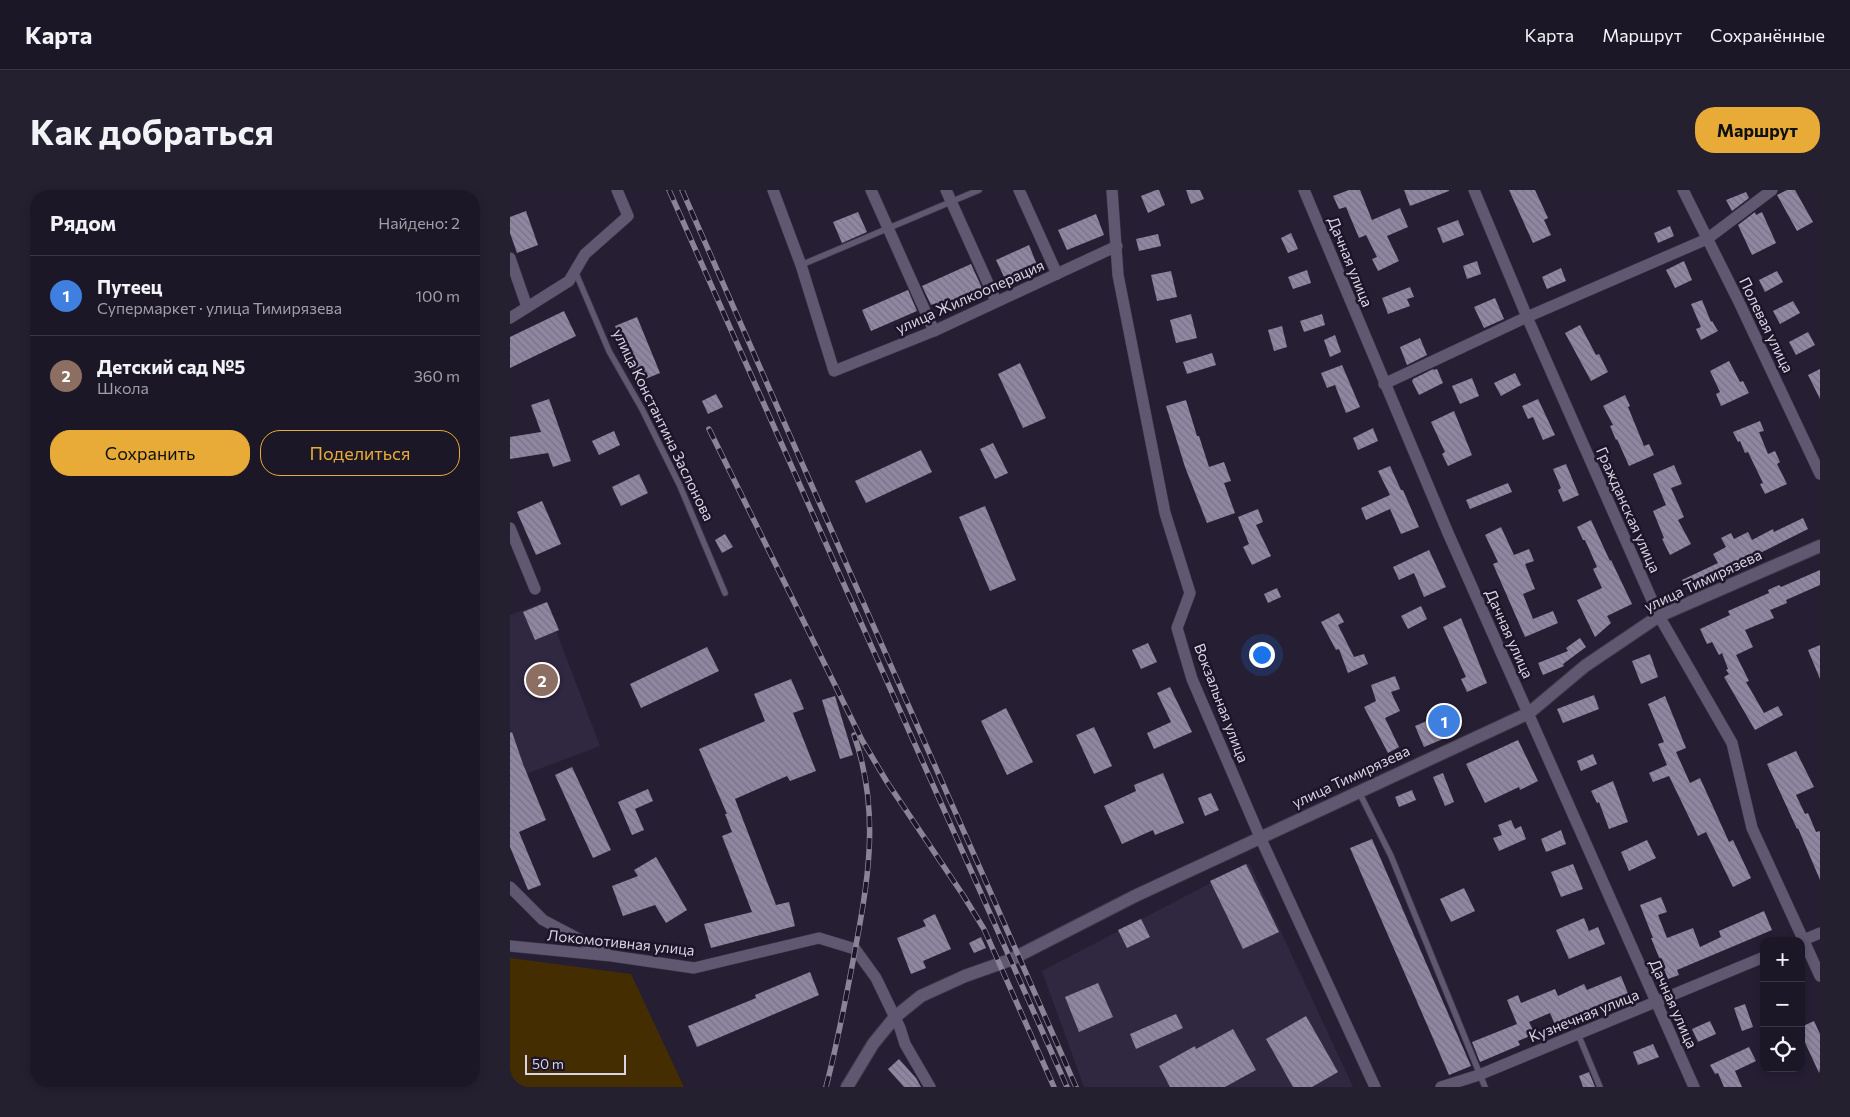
<!DOCTYPE html>
<html lang="ru">
<head>
<meta charset="utf-8">
<style>
  :root { --surface:#1c1727; --page:#25202f; --text:#f1f3f6; --muted:#a09fa7; --line:#3a3644; --accent:#e8ab37 }
  body { margin:0; font-family:Commissioner,sans-serif; background:var(--page); color:var(--text) }
  .controls { position:absolute; right:15px; bottom:15px; display:grid; overflow:hidden; border-radius:10px; box-shadow:0 2px 8px #0003 }
  .controls button { width:45px; height:45px; display:grid; place-items:center; padding:0; border:0; border-bottom:1px solid var(--line); background:var(--surface); color:var(--text); font:25px sans-serif }
  .scale { position:absolute; left:15px; bottom:12px; width:101px; box-sizing:border-box; padding-left:5px; border:2px solid #d8d4e2; border-top:0; font-size:14px; line-height:18px; white-space:nowrap; color:#d8d4e2; -webkit-text-stroke:4px #1d162a; paint-order:stroke }
  .you { position:absolute; left:751px; top:464px; width:18px; height:18px; margin:-12px; border:4px solid #fff; border-radius:50%; background:#1a73e8; box-shadow:0 0 0 8px #1a73e833 }
  .badge { display:grid; place-items:center; width:32px; height:32px; border-radius:50%; background:var(--accent); color:#fff; font-size:16px; font-weight:700 }
  .pin { position:absolute; translate:-50% -50%; border:2px solid #fff; box-shadow:0 1px 5px #0006 }
  .list { margin:0; padding:0; list-style:none }
  h2 { display:flex; justify-content:space-between; align-items:center; height:65px; margin:0; padding:0 20px; font-size:21px }
  h2 small { font-size:16px; font-weight:400; color:var(--muted) }
  .list li { display:grid; grid-template-columns:32px 1fr auto; gap:15px; align-items:center; box-sizing:border-box; height:80px; padding:0 20px; border-top:1px solid var(--line) }
  .list b { display:block; font-size:19px; white-space:nowrap }
  .list p { margin:0; font-size:16px; white-space:nowrap; color:var(--muted) }
  .list em { font-size:16px; font-style:normal; color:var(--muted) }
  .actions { display:flex; gap:10px; padding:15px 20px }
  .actions a { flex:1; padding:11px 0; border:1px solid var(--accent); border-radius:20px; text-align:center; font-size:18px; color:var(--accent) }
  .actions .main { background:var(--accent); color:#111 }
  .icon { flex:none; width:28px; height:28px; fill:none; stroke:currentColor; stroke-width:2; stroke-linecap:round; stroke-linejoin:round }
  .map { position:relative; flex:none; width:1310px; height:897px; overflow:hidden; border-radius:20px }
  header { display:flex; align-items:center; gap:30px; box-sizing:border-box; height:70px; padding:0 25px; background:var(--surface); border-bottom:1px solid var(--line) }
  header strong { font-size:24px }
  nav { display:flex; gap:28px; margin-inline-start:auto; font-size:18px }
  .intro { display:flex; align-items:center; justify-content:space-between; box-sizing:border-box; height:120px; padding:0 30px }
  h1 { margin:0; font-size:35px }
  .button { padding:12px 22px; border-radius:20px; background:var(--accent); color:#111; font-size:18px; font-weight:700 }
  main { display:flex; gap:30px; padding:0 30px }
  aside { flex:1; background:var(--surface); border-radius:20px; box-shadow:0 2px 8px #0003 }
  .map>svg:first-child { display:block }
  .built { fill:#302741 }
  .green { fill:#442d00 }
  .building { fill:url(#building-back-hatch) }
  .lines { fill:none; stroke-linecap:round; stroke-linejoin:round }
  .service-casing { stroke:#403a4b; stroke-width:7 }
  .minor-casing { stroke:#403a4b; stroke-width:12 }
  .secondary-casing { stroke:#403a4b; stroke-width:14 }
  .service { stroke:#5f5870; stroke-width:5.5 }
  .minor { stroke:#5f5870; stroke-width:11 }
  .secondary { stroke:#5f5870; stroke-width:12 }
  .rail-casing { stroke:#8a8596; stroke-width:5.5 }
  .rail { stroke:#1d162a; stroke-width:4; stroke-dasharray:11; stroke-linecap:butt }
  .labels { text-anchor:middle; stroke-width:5; stroke-linejoin:round; paint-order:stroke }
  .street-label { font-size:15px; fill:#d8d4e2; stroke:#1d162a }
</style>
</head>
<body>
<header>
<strong>Карта</strong>
<nav><a>Карта</a><a>Маршрут</a><a>Сохранённые</a></nav>
</header>
<div class="intro"><h1>Как добраться</h1><a class="button">Маршрут</a></div>
<main>
<aside>
<h2>Рядом<small>Найдено: 2</small></h2>
<ul class="list">
<li><span class="badge" style="background:#3f7fe0">1</span><div><b>Путеец</b><p>Супермаркет · улица Тимирязева</p></div><em>100 m</em></li>
<li><span class="badge" style="background:#8d6e63">2</span><div><b>Детский сад №5</b><p>Школа</p></div><em>360 m</em></li>
</ul>
<div class="actions"><a class="main">Сохранить</a><a>Поделиться</a></div>
</aside>
<div class="map">
<svg width="1310" height="897" viewBox="0 0 1310 897">
  <defs>
    <pattern id="building-back-hatch" width="6" height="6" patternUnits="userSpaceOnUse" patternTransform="scale(1.25)"><rect width="6" height="6" fill="#8f87a1"/><path d="M-1 5l2 2M0 0l6 6M5-1l2 2" fill="none" stroke="#787285"/></pattern>
  </defs>
  <rect width="100%" height="100%" fill="#261f34"/>
  <g class="built">
    <polygon points="35,412 90,556 0,590 0,425"/>
    <polygon points="739,673 843,897 574,897 532,781"/>
  </g>
  <polygon class="green" points="0,768 121,784 174,897 0,897"/>
  <g class="building">
    <polygon points="646,0 649,0 655,15 638,23 631,6"/>
    <polygon points="676,0 690,0 694,9 681,14"/>
    <polygon points="839,0 850,0 862,30 890,18 898,37 877,46 889,71 868,81 862,69 867,67 856,45 849,48 836,17 829,19 823,6"/>
    <polygon points="894,0 939,0 939,1 900,16"/>
    <polygon points="999,0 1025,0 1038,28 1034,30 1041,45 1023,53"/>
    <polygon points="1277,0 1285,0 1303,32 1287,41 1267,5"/>
    <polygon points="1236,2 1239,8 1222,21 1216,10"/>
    <polygon points="16,21 28,55 7,63 0,43 0,27"/>
    <polygon points="348,22 357,42 332,53 323,32"/>
    <polygon points="1245,22 1246,25 1252,22 1266,53 1242,65 1228,35"/>
    <polygon points="586,24 594,45 557,60 548,40"/>
    <polygon points="948,30 954,45 933,53 927,38"/>
    <polygon points="1160,36 1164,46 1148,53 1144,43"/>
    <polygon points="781,43 788,59 778,63 771,48"/>
    <polygon points="648,44 651,56 629,61 626,49"/>
    <polygon points="519,55 527,75 495,89 486,70"/>
    <polygon points="967,71 971,84 957,89 953,76"/>
    <polygon points="1174,71 1182,90 1165,98 1156,80"/>
    <polygon points="461,74 472,98 425,118 423,114 421,115 412,96"/>
    <polygon points="1051,78 1056,91 1037,99 1032,87"/>
    <polygon points="797,80 801,93 783,99 778,87"/>
    <polygon points="661,81 667,107 647,111 641,85"/>
    <polygon points="1267,81 1273,92 1255,102 1249,90"/>
    <polygon points="900,97 904,107 897,109 900,116 878,124 872,108"/>
    <polygon points="398,100 407,121 361,141 352,120"/>
    <polygon points="985,108 994,129 974,138 964,117"/>
    <polygon points="1192,110 1201,132 1202,131 1208,141 1191,150 1186,139 1191,137 1181,114"/>
    <polygon points="1283,111 1290,123 1270,134 1263,121"/>
    <polygon points="54,121 66,146 0,178 0,147"/>
    <polygon points="681,124 687,148 666,153 660,130"/>
    <polygon points="812,124 815,135 794,142 790,131"/>
    <polygon points="127,127 150,183 128,192 105,136"/>
    <polygon points="1070,135 1086,165 1089,164 1098,182 1081,191 1055,143"/>
    <polygon points="772,136 777,157 764,161 758,140"/>
    <polygon points="1298,142 1305,155 1286,165 1279,152"/>
    <polygon points="825,145 831,162 820,167 814,150"/>
    <polygon points="910,148 917,165 897,175 890,157"/>
    <polygon points="702,163 706,175 677,184 673,172"/>
    <polygon points="1219,171 1230,192 1233,191 1239,203 1211,216 1206,204 1210,202 1200,181"/>
    <polygon points="510,173 536,228 513,238 488,184"/>
    <polygon points="832,175 850,217 836,223 825,195 817,198 811,183"/>
    <polygon points="923,179 924,180 927,179 933,193 909,205 902,191 903,189"/>
    <polygon points="1310,179 1310,209 1298,185"/>
    <polygon points="1005,183 1011,195 991,206 984,193"/>
    <polygon points="962,188 969,206 950,214 942,196"/>
    <polygon points="206,204 213,217 198,224 192,211"/>
    <polygon points="1115,205 1120,216 1118,217 1134,256 1139,254 1144,265 1119,276 1107,249 1106,250 1100,236 1103,235 1093,216"/>
    <polygon points="39,209 61,271 43,277 38,263 0,269 0,247 31,242 21,215"/>
    <polygon points="1028,209 1045,245 1033,250 1023,227 1018,229 1012,216"/>
    <polygon points="676,210 687,246 689,246 699,277 714,272 721,291 714,293 725,323 697,333 675,277 656,216"/>
    <polygon points="944,221 962,265 938,276 932,264 935,262 921,232"/>
    <polygon points="1250,231 1254,241 1249,242 1258,264 1265,261 1270,272 1267,274 1277,294 1255,304 1250,294 1253,293 1238,262 1235,263 1230,251 1228,252 1223,242"/>
    <polygon points="863,238 868,251 848,260 843,248"/>
    <polygon points="104,241 110,255 89,265 82,251"/>
    <polygon points="483,253 498,283 485,289 470,259"/>
    <polygon points="411,260 422,282 356,313 345,291"/>
    <polygon points="1056,274 1069,305 1053,312 1048,300 1051,298 1043,279"/>
    <polygon points="1164,275 1172,294 1161,298 1174,327 1168,330 1181,354 1160,365 1152,349 1154,348 1143,321 1156,315 1143,284"/>
    <polygon points="880,276 891,300 893,300 909,337 891,344 880,319 856,330 851,318 880,305 868,281"/>
    <polygon points="129,284 138,303 111,316 102,297"/>
    <polygon points="998,293 1002,302 960,319 956,310"/>
    <polygon points="32,311 51,354 26,365 7,322"/>
    <polygon points="475,316 506,390 480,401 449,327"/>
    <polygon points="748,319 753,332 746,335 761,366 742,375 733,357 739,354 728,327"/>
    <polygon points="1293,328 1298,339 1177,400 1172,390 1208,373 1203,364 1216,357 1211,348 1221,343 1224,349 1238,342 1242,350 1263,339 1264,342"/>
    <polygon points="1081,330 1100,371 1101,370 1122,414 1097,426 1101,433 1085,447 1067,410 1092,398 1083,379 1087,377 1075,350 1073,350 1067,337"/>
    <polygon points="991,337 1004,365 1019,359 1024,371 1015,374 1025,399 1013,404 1023,429 1043,421 1048,433 1015,447 983,374 988,372 975,345"/>
    <polygon points="215,344 223,357 212,363 205,350"/>
    <polygon points="919,360 936,397 914,407 904,383 889,390 883,377"/>
    <polygon points="1310,380 1310,395 1276,410 1277,413 1260,420 1264,428 1235,440 1243,457 1226,465 1239,491 1236,492 1254,523 1268,516 1273,525 1245,540 1214,487 1219,484 1216,480 1218,479 1212,463 1209,465 1202,452 1197,454 1190,439 1220,425 1218,421 1259,403 1258,400 1269,395 1271,397"/>
    <polygon points="767,398 771,407 758,413 754,404"/>
    <polygon points="37,412 49,440 25,450 13,422"/>
    <polygon points="911,416 917,429 898,439 891,426"/>
    <polygon points="829,423 834,432 828,435 844,467 854,464 858,474 838,483 829,459 826,460 811,432"/>
    <polygon points="951,428 977,493 957,502 951,489 956,487 933,437"/>
    <polygon points="1070,448 1076,457 1053,474 1054,476 1033,485 1028,473 1058,461 1056,458"/>
    <polygon points="638,453 647,472 631,479 622,460"/>
    <polygon points="1310,455 1310,489 1298,460"/>
    <polygon points="197,457 209,481 131,518 120,494"/>
    <polygon points="1140,464 1148,487 1131,494 1122,471"/>
    <polygon points="885,486 890,499 881,502 890,521 875,528 889,557 878,563 854,517 866,511 861,495"/>
    <polygon points="281,489 294,519 283,523 306,581 280,591 277,586 225,609 266,715 279,712 285,736 201,758 194,734 242,722 212,646 222,642 215,624 217,624 189,559 255,531 244,504"/>
    <polygon points="660,497 682,542 644,559 637,543 661,532 647,503"/>
    <polygon points="1084,505 1089,519 1053,533 1047,519"/>
    <polygon points="325,506 343,565 330,569 312,510"/>
    <polygon points="1155,506 1176,558 1166,562 1180,593 1190,588 1219,652 1223,650 1241,688 1223,697 1196,642 1188,646 1159,586 1143,592 1139,583 1157,575 1148,554 1154,552 1138,514"/>
    <polygon points="932,514 945,544 914,557 905,536 926,527 922,518"/>
    <polygon points="496,518 523,572 497,585 471,531"/>
    <polygon points="584,537 602,576 584,584 566,545"/>
    <polygon points="2,542 13,574 36,630 9,642 31,695 18,700 0,657 0,543"/>
    <polygon points="1008,550 1028,591 1010,600 1009,597 975,613 956,574"/>
    <polygon points="1286,561 1304,597 1286,605 1295,624 1298,623 1306,642 1310,641 1310,690 1288,638 1287,639 1257,574"/>
    <polygon points="1083,564 1087,574 1071,581 1067,571"/>
    <polygon points="62,577 101,660 83,668 45,585"/>
    <polygon points="653,583 674,633 645,645 643,640 612,654 594,616 626,601 624,595"/>
    <polygon points="933,583 944,612 935,616 923,587"/>
    <polygon points="1103,591 1118,632 1099,639 1089,612 1087,613 1081,601"/>
    <polygon points="138,599 143,611 125,619 134,640 122,645 108,612"/>
    <polygon points="902,600 906,610 889,617 885,607"/>
    <polygon points="701,603 709,620 695,626 688,608"/>
    <polygon points="1001,630 1005,639 1011,636 1016,649 989,661 983,648 992,645 988,635"/>
    <polygon points="1051,640 1056,654 1036,662 1031,649"/>
    <polygon points="862,649 961,876 939,885 840,658"/>
    <polygon points="1137,650 1146,668 1119,681 1111,662"/>
    <polygon points="146,667 177,720 156,733 145,715 113,726 102,696 128,686 124,680"/>
    <polygon points="736,674 769,742 733,759 700,691"/>
    <polygon points="1063,674 1073,699 1051,707 1041,682"/>
    <polygon points="954,698 965,721 941,732 930,709"/>
    <polygon points="1151,707 1157,722 1148,725 1157,748 1183,738 1190,757 1211,747 1209,741 1254,721 1262,740 1167,780 1169,785 1158,789 1141,748 1143,748 1130,715"/>
    <polygon points="425,724 441,759 413,771 416,778 401,784 387,748 416,736 413,730"/>
    <polygon points="1074,728 1079,741 1088,737 1095,754 1059,769 1046,740"/>
    <polygon points="631,729 640,747 617,758 608,740"/>
    <polygon points="471,747 476,758 464,763 459,753"/>
    <polygon points="300,782 309,805 187,857 178,836 246,808 245,805"/>
    <polygon points="1111,786 1119,806 1101,813 1100,810 1058,829 1059,832 1046,837 1040,823 1019,832 1025,844 1008,851 1010,855 970,872 962,852 1007,834 997,810 1008,805 1011,813 1045,799 1048,806 1074,794 1077,800"/>
    <polygon points="588,793 603,827 569,842 555,807"/>
    <polygon points="1235,814 1243,837 1232,841 1224,818"/>
    <polygon points="666,824 673,838 626,859 620,844"/>
    <polygon points="796,826 828,882 802,897 783,897 756,849"/>
    <polygon points="1200,831 1206,844 1188,852 1182,839"/>
    <polygon points="1304,831 1310,844 1310,885 1291,844 1291,837"/>
    <polygon points="723,839 746,880 715,897 660,897 649,876 685,856 686,859"/>
    <polygon points="1143,854 1149,867 1128,875 1123,862"/>
    <polygon points="1239,857 1246,871 1225,881 1232,897 1214,897 1208,883 1205,884 1200,875"/>
    <polygon points="389,869 406,888 411,897 394,897 378,879"/>
    <polygon points="1079,882 1085,897 1073,897 1069,886"/>
  </g>
  <g class="lines">
    <g class="service-casing">
      <g id="service">
        <polyline points="291,75 469,0"/>
        <polyline points="65,81 99,161 132,219 170,296 215,403"/>
        <polyline points="849,602 881,666 975,897"/>
        <polyline points="1068,844 1090,897"/>
      </g>
    </g>
    <g class="minor-casing">
      <g id="minor">
        <polyline points="263,0 291,75 324,181 424,141 607,56"/>
        <polyline points="361,0 424,141"/>
        <polyline points="436,0 486,111"/>
        <polyline points="509,0 547,84"/>
        <polyline points="602,0 608,85 655,323 680,403 667,438 682,489 750,647 865,897"/>
        <polyline points="794,0 938,343 1184,897"/>
        <polyline points="964,0 1017,127 1149,426 1222,553 1242,638 1310,786"/>
        <polyline points="1173,0 1228,110 1310,284"/>
        <polyline points="0,68 17,117"/>
        <polyline points="0,128 59,91 75,64 118,26 107,0"/>
        <polyline points="874,194 1017,127 1197,49 1262,0"/>
        <polyline points="0,338 25,399"/>
        <polyline points="0,697 33,730 96,763"/>
        <polyline points="1291,751 1310,743"/>
        <polyline points="0,756 102,766 184,778 309,748 345,759 366,788 390,838 395,854 420,897"/>
        <polyline points="931,897 969,885 1254,767"/>
      </g>
    </g>
    <g class="secondary-casing">
      <polyline id="secondary" points="337,897 363,854 385,827 411,806 455,786 500,770 625,706 1019,523 1075,476 1149,426 1310,356"/>
    </g>
    <use href="#service" class="service"/>
    <use href="#minor" class="minor"/>
    <use href="#secondary" class="secondary"/>
    <g class="rail-casing">
      <g id="rail">
        <polyline points="159,0 557,897"/>
        <polyline points="172,0 566,897"/>
        <polyline points="199,239 352,550 377,592 453,705 474,739 544,897"/>
        <path d="M316 897C327 855 335 813 343 771 358 692 371 623 344 545"/>
      </g>
    </g>
    <use href="#rail" class="rail"/>
  </g>
  <g class="labels">
    <g class="street-label">
      <text transform="translate(840 72) rotate(68)" y="5">Дачная улица</text>
      <text transform="translate(460 107) rotate(-24)" y="5">улица Жилкооперация</text>
      <text transform="translate(1256 135) rotate(64)" y="5">Полевая улица</text>
      <text transform="translate(153 235) rotate(64)" y="5">улица Константина Заслонова</text>
      <text transform="translate(1118 320) rotate(66)" y="5">Гражданская улица</text>
      <text transform="translate(1193 391) rotate(-25)" y="5">улица Тимирязева</text>
      <text transform="translate(999 444) rotate(66)" y="5">Дачная улица</text>
      <text transform="translate(711 513) rotate(69)" y="5">Вокзальная улица</text>
      <text transform="translate(841 587) rotate(-25)" y="5">улица Тимирязева</text>
      <text transform="translate(111 753) rotate(6)" y="5">Локомотивная улица</text>
      <text transform="translate(1163 814) rotate(66)" y="5">Дачная улица</text>
      <text transform="translate(1074 826) rotate(-22)" y="5">Кузнечная улица</text>
    </g>
  </g>
</svg>
<div class="controls">
<button>+</button>
<button>−</button>
<button><svg class="icon" aria-label="locate" viewBox="0 0 24 24"><circle cx="12" cy="12" r="6"/><path d="M12 2v4M12 18v4M2 12h4M18 12h4"/></svg></button>
</div>
<div class="scale">50 m</div>
<div class="you"></div>
<div class="pin badge" style="left:934px;top:531px;background:#3f7fe0">1</div>
<div class="pin badge" style="left:32px;top:490px;background:#8d6e63">2</div>
</div>
</main>
</body>
</html>
